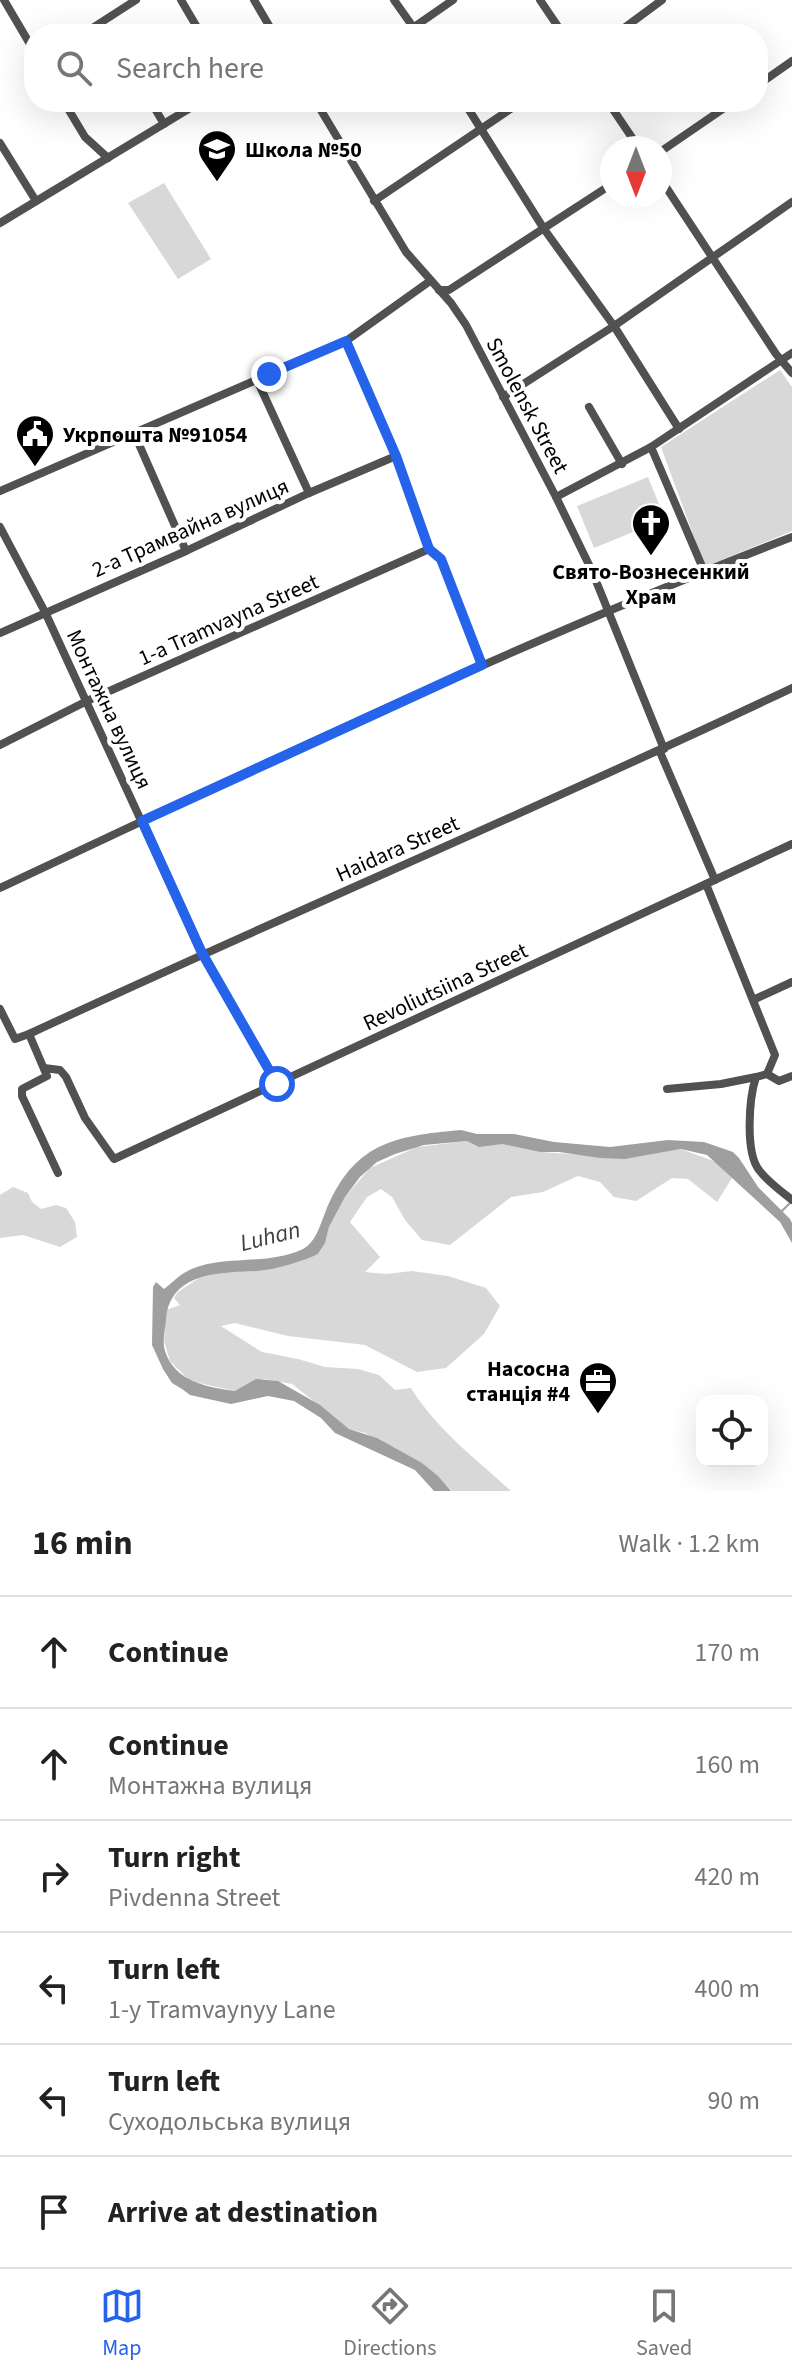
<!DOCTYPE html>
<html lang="en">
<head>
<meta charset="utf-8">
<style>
  :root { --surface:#fff; --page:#f2f2f2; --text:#222; --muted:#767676; --line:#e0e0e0; --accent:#2563eb }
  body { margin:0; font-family:"Source Sans 3",sans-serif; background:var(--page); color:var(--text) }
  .controls { position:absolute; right:24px; bottom:24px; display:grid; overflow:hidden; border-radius:16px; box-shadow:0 8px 32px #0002 }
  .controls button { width:72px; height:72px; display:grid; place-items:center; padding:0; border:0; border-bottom:2px solid var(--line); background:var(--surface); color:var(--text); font:40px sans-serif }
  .compass { position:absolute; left:600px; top:136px; width:72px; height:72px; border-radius:50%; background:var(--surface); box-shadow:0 8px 32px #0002; rotate:180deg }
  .stop { position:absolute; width:24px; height:24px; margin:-18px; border:6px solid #2563eb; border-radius:50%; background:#fff }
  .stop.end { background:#2563eb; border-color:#fff; box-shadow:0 2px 8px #0008 }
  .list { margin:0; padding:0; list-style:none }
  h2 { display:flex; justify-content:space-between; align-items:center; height:104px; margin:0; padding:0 32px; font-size:34px }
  h2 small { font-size:26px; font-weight:400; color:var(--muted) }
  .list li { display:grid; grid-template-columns:52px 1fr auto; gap:24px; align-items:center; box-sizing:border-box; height:112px; padding:0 32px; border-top:2px solid var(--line) }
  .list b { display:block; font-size:30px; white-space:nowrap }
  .list p { margin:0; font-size:26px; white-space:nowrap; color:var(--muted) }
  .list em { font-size:26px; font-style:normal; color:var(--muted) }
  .icon { flex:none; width:44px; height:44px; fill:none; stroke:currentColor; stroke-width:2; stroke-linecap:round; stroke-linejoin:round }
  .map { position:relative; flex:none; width:792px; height:1491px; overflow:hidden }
  .search { position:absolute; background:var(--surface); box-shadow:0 8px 32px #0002; left:24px; right:24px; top:24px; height:88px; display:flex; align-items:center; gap:20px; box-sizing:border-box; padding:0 28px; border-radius:32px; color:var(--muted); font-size:30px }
  .sheet { height:776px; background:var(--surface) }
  nav { display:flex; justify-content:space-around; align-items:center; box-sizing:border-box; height:112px; border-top:2px solid var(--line); background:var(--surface); font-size:22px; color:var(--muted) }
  nav a { display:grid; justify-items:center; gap:4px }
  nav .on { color:var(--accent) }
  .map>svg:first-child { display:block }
  .green { fill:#d8d8d8 }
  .water { fill:#9f9f9f }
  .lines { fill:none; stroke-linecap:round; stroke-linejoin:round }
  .stream { stroke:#9f9f9f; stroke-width:2 }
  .minor { stroke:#515151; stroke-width:8 }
  .route { stroke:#2563eb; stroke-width:10 }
  .labels { text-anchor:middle; stroke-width:8; stroke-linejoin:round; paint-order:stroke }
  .poi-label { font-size:22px; font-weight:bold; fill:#000; stroke:#fff; text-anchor:start }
  .street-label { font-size:22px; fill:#000; stroke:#fff }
  .water-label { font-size:24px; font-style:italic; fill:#404040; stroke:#fff }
</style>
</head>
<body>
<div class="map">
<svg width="792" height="1491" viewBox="0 0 792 1491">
  <rect width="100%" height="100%" fill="#fff"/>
  <g class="green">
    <polygon points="164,183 211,259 178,279 128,203"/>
    <polygon points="780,370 792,387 792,531 705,567 661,447"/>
    <polygon points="648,477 665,519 594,548 577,506"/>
    <path d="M467 1141 502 1144 540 1152 630 1158 681 1149 716 1162 732 1178 717 1202 688 1179 672 1178 636 1201 614 1197 600 1182 578 1176 543 1192 511 1197 450 1245 422 1240 405 1220 392 1197 381 1189 367 1197 350 1222 380 1257 365 1272 386 1274 412 1271 448 1276 486 1288 500 1306 484 1334 446 1368 417 1372 365 1345 288 1336 235 1323 221 1326 262 1352 298 1359 325 1367 358 1369 379 1375 395 1390 411 1388C437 1430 475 1458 511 1491H452L429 1469 365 1433 349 1429 292 1384 264 1379 235 1391 190 1381 170 1361 164 1341 166 1310 180 1305 174 1298 178 1292 199 1278 222 1272 260 1271 318 1254 325 1243 329 1227 345 1197 370 1168 417 1147Z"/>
    <polygon points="13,1187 28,1193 32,1202 41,1209 56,1205 66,1208 75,1222 77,1237 60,1247 23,1235 0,1238 0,1195"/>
  </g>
  <path class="water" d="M461 1130 477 1134H514L554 1142 610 1147 668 1140 704 1142 733 1152 739 1158 758 1187 790 1219 792 1223V1243L780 1222 707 1155 681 1149 625 1159 600 1158 559 1152H540L502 1144 479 1147 467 1141 424 1145 395 1154 377 1162 360 1177 345 1197 329 1227 325 1243 318 1254C301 1262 277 1269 258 1271 222 1273 170 1271 166 1320 165 1330 162 1341 165 1351 175 1382 207 1387 235 1391L256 1379 278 1381 320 1405 349 1429 377 1438 422 1463 438 1476 451 1491H434L415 1470 335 1433 321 1418 294 1401 268 1396 231 1404 190 1395 182 1389 172 1383 163 1369 152 1345 153 1287 156 1282 164 1289C171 1284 177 1277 184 1273 218 1253 265 1267 303 1249 316 1242 320 1225 325 1213 353 1143 393 1136 461 1130Z"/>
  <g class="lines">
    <polyline class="stream" points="782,1211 791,1202"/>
    <g class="minor">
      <polyline points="4,0 34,51"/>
      <polyline points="181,0 201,34"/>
      <polyline points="254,0 274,34"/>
      <polyline points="394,0 418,34"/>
      <polyline points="540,0 563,34"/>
      <polyline points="83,34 136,0"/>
      <polyline points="404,34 453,0"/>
      <polyline points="616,34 662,0"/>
      <polyline points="758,85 792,61"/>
      <polyline points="64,102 85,137 108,158"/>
      <polyline points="151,102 164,124"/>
      <polyline points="316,102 406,252 451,303 466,325 556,497 592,571 664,749"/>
      <polyline points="464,102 544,229 614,326 679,429"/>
      <polyline points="608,102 639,148"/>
      <polyline points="0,143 36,201"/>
      <polyline points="660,152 733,102"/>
      <polyline points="660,178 776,354 792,373"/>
      <polyline points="374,201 521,102"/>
      <polyline points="0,223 200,102"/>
      <polyline points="439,290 449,290 612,184"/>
      <polyline points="346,341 396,456 429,549 441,559 482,665"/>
      <polyline points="257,380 309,493"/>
      <polyline points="503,397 614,326 792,202"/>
      <polyline points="589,407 622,464"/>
      <polyline points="134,433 186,551"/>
      <polyline points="651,447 704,571"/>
      <polyline points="0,491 346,341 430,281"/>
      <polyline points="556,497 651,447 792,353"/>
      <polyline points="0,527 45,612 202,953 277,1084"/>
      <polyline points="0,633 186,551 309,493 396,456"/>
      <polyline points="0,745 87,701 429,549"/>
      <polyline points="660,752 715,880"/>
      <path d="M706 884 775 1055 767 1074 756 1077C749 1098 745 1152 759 1170 767 1181 781 1191 792 1200"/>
      <path d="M0 888C261 765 522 641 792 537"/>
      <polyline points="753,1000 792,982"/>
      <path d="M0 1009 15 1039 29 1034C282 916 540 808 792 688"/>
      <polyline points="29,1034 47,1076 22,1089 22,1096 58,1173"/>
      <polyline points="44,1068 60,1070 66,1077 85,1118 114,1159 792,844"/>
      <polyline points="767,1074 779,1081 792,1076"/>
      <polyline points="667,1089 721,1084 756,1077"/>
    </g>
  </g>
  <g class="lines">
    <polyline class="route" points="269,374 346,341 396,456 429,549 441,559 482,665 142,821 202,953 277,1084"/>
  </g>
  <defs>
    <g id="school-pin" transform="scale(2)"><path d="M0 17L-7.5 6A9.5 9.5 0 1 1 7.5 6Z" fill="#000" stroke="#fff"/><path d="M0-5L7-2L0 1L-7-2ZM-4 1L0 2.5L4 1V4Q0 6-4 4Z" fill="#fff"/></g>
    <g id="civic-pin" transform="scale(2)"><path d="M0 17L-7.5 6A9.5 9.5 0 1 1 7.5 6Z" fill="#000" stroke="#fff"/><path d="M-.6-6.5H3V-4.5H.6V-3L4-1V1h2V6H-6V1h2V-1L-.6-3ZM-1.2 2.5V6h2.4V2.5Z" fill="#fff"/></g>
    <g id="church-pin" transform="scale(2)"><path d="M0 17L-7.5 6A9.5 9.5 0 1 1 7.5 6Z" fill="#000" stroke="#fff"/><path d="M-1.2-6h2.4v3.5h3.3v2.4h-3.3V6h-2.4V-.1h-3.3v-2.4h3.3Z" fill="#fff"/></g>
    <g id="office-pin" transform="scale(2)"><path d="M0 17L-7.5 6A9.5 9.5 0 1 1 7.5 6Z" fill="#000" stroke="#fff"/><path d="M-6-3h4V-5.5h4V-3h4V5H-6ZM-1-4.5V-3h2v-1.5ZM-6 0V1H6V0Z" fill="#fff"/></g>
  </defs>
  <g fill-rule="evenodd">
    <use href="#school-pin" x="217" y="149"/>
    <use href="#civic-pin" x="35" y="434"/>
    <use href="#church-pin" x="651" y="523"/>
    <use href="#office-pin" x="598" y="1381"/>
  </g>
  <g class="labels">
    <g class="poi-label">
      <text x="245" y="157">Школа №50</text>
      <text x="63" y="442">Укрпошта №91054</text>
      <text x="651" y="579" text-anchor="middle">Свято-Вознесенкий<tspan x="651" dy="25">Храм</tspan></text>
      <text x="570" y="1376" text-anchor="end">Насосна<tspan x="570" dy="25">станція #4</tspan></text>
    </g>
    <g class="street-label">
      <text transform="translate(528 405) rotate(62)" y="8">Smolensk Street</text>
      <text transform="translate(190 527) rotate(-24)" y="8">2-а Трамвайна вулиця</text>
      <text transform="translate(228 619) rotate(-24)" y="8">1-a Tramvayna Street</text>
      <text transform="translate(110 709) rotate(65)" y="8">Монтажна вулиця</text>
      <text transform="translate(397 848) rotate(-24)" y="8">Haidara Street</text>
      <text transform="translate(445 986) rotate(-25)" y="8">Revoliutsiina Street</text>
    </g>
    <g class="water-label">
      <text transform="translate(270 1236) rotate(-14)" y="8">Luhan</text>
    </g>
  </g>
</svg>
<div class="controls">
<button><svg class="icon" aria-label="locate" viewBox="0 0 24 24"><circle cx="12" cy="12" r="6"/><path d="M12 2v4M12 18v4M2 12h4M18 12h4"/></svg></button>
</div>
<svg class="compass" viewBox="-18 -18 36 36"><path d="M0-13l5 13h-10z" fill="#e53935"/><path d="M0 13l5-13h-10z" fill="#767676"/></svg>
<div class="stop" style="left:277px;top:1084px"></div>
<div class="stop end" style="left:269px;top:374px"></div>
<div class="search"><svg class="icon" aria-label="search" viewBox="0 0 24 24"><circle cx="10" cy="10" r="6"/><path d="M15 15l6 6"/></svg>Search here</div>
</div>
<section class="sheet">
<h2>16 min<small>Walk · 1.2 km</small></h2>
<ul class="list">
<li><svg class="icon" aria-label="ahead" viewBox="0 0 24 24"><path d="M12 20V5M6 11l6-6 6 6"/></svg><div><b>Continue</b></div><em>170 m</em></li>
<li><svg class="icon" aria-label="ahead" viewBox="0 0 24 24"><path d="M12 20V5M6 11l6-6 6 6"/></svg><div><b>Continue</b><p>Монтажна вулиця</p></div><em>160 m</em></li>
<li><svg class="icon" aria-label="right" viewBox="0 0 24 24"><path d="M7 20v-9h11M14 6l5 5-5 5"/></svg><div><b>Turn right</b><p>Pivdenna Street</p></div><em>420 m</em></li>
<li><svg class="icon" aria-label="left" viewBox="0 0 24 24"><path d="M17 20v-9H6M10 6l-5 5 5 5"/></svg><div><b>Turn left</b><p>1-y Tramvaynyy Lane</p></div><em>400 m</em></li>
<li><svg class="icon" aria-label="left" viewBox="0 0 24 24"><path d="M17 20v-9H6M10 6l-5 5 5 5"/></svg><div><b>Turn left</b><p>Суходольська вулиця</p></div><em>90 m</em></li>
<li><svg class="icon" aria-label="arrive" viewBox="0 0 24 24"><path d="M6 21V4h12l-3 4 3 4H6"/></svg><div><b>Arrive at destination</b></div></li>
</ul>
</section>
<nav>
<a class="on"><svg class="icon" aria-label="map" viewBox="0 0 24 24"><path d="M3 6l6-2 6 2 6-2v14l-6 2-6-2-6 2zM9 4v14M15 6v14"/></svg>Map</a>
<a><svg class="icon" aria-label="directions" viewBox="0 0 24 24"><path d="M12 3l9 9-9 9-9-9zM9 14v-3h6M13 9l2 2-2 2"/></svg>Directions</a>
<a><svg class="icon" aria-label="saved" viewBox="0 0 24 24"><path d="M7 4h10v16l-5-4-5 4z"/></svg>Saved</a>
</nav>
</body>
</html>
